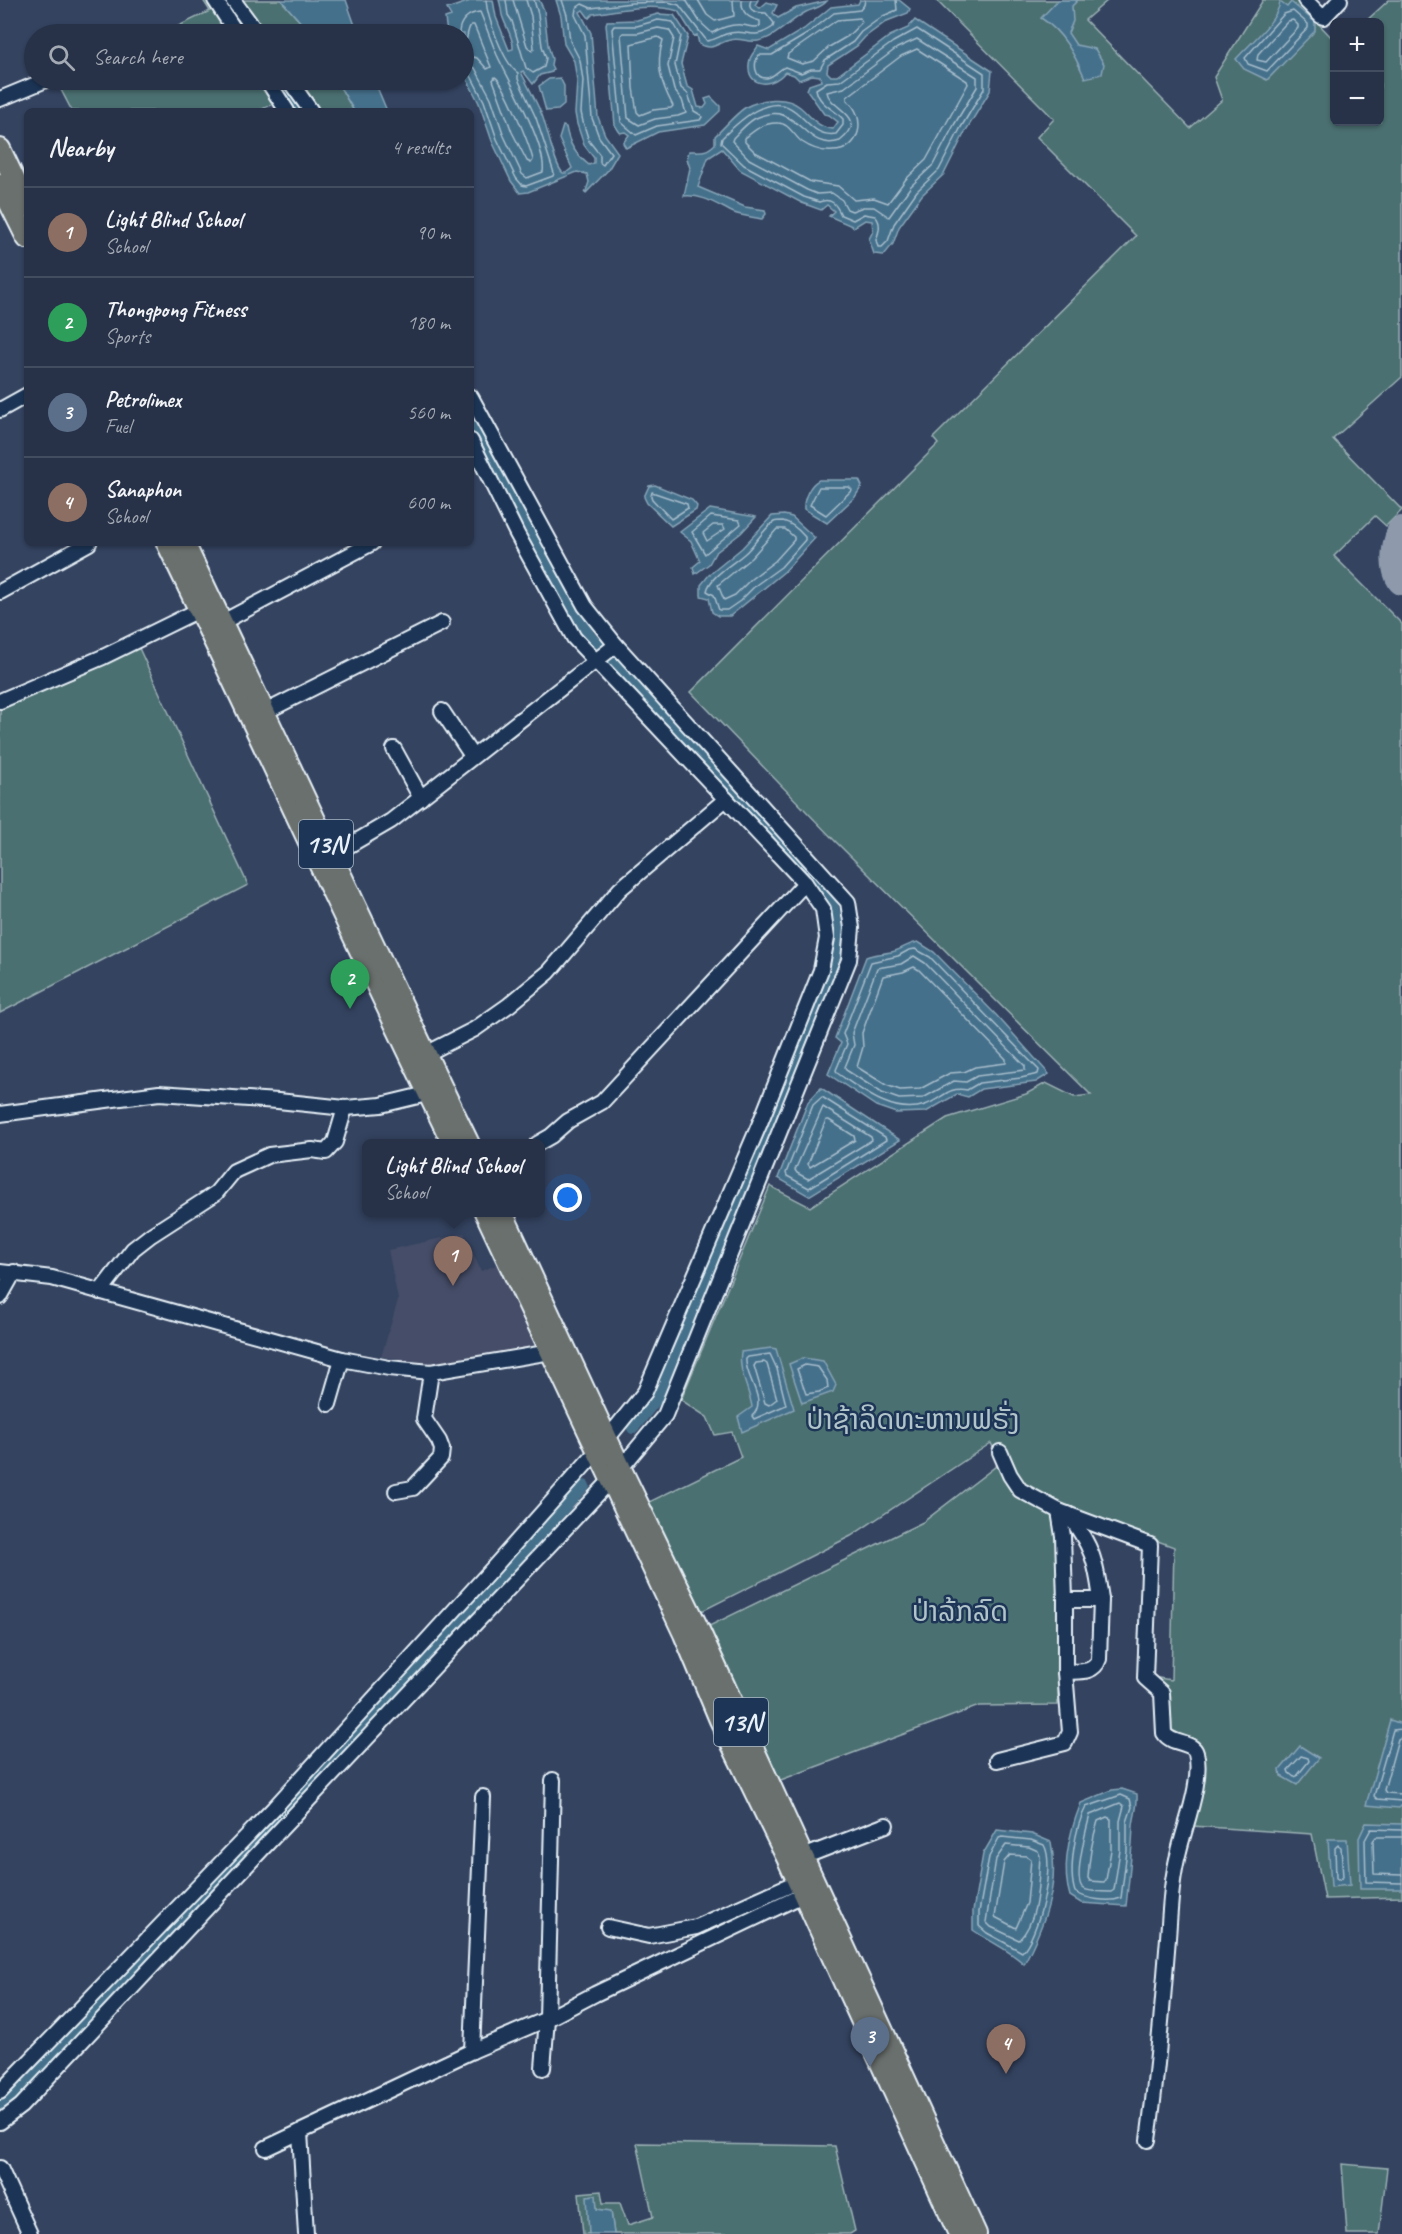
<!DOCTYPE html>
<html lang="en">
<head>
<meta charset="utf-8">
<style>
  :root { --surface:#273248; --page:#333e52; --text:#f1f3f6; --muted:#a4aab4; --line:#434d60; --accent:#ff9aa2 }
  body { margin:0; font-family:Caveat,"Noto Sans Lao",sans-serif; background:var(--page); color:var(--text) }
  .controls { position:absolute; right:18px; top:18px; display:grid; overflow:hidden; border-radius:9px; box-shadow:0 2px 4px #0004 }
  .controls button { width:54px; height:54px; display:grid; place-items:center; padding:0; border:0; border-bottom:2px solid var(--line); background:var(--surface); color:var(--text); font:30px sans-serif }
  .you { position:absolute; left:568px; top:1198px; width:21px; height:21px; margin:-15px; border:4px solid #fff; border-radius:50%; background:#1a73e8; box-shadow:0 0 0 9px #1a73e833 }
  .badge { display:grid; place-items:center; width:39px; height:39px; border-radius:50%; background:var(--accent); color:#fff; font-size:20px; font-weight:700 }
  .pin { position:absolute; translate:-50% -50px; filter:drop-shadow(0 2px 3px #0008) }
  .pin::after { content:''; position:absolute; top:32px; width:21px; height:18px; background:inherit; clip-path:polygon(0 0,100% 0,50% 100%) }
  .popup { position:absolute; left:362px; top:1139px; width:183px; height:78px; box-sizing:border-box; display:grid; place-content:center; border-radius:9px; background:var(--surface); filter:drop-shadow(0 2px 4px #0005); font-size:20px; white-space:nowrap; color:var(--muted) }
  .popup b { font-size:22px; color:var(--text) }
  .popup::after { content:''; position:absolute; left:50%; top:100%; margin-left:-12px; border:12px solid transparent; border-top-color:var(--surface) }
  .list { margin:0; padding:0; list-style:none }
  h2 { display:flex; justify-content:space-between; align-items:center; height:78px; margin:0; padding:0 24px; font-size:26px }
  h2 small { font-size:20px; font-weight:400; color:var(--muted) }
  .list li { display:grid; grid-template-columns:39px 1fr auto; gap:18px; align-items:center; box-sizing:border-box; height:90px; padding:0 24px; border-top:2px solid var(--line) }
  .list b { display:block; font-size:22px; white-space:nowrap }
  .list p { margin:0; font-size:20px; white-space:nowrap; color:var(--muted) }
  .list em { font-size:20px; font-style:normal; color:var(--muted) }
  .icon { flex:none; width:33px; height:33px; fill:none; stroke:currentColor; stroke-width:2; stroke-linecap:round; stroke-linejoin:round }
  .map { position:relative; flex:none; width:1402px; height:2234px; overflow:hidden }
  .search { position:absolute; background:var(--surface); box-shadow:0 2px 4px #0004; left:24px; top:24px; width:450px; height:66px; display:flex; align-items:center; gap:15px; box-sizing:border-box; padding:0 21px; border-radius:33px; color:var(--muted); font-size:22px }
  .panel { position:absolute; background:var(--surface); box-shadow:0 2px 4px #0004; left:24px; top:108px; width:450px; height:438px; border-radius:9px }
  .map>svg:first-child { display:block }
  .built { fill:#444d67 }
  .green { fill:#4c6f71; stroke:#9ab0b4; stroke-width:1.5 }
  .water { fill:#45708b; stroke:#86a4b7; stroke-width:1.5 }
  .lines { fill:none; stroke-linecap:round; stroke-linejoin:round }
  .shore { stroke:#a7bdcc; stroke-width:1.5 }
  .canal { stroke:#45708b; stroke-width:12 }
  .taxiway { stroke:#8e9aac; stroke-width:30 }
  .minor-casing { stroke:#e8f1f8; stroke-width:18 }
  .highway-casing { stroke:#e8f1f8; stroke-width:24 }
  .minor { stroke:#1d3557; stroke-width:14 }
  .highway { stroke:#6a706d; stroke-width:20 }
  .labels { text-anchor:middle; stroke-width:5; stroke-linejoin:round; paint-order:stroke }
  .shield { fill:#1d3557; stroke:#abb9c8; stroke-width:1.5 }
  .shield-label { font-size:27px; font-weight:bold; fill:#e8f1f8 }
  .park-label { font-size:28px; fill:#b1c4c9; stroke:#1d3557 }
</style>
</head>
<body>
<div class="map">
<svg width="1402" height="2234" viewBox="0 0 1402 2234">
  <rect width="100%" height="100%" fill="#344360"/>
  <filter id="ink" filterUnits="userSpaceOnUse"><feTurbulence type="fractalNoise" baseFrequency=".0167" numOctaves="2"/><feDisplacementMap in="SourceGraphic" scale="12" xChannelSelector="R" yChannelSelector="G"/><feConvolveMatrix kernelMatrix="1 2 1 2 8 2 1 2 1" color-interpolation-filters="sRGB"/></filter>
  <g filter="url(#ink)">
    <polygon class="built" points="464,1233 481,1271 501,1263 535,1348 438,1364 381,1357 398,1300 388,1250"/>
    <g class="green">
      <polygon points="203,0 212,0 236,34 162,34 210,11"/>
      <polygon points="242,0 281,0 311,34 267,34"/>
      <polygon points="936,0 1108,0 1085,20 1190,128 1222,100 1214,77 1263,0 1296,0 1334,40 1334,122 1380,122 1380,22 1365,22 1389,0 1402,0 1402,377 1333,439 1402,510 1386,526 1375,516 1334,556 1402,624 1402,1897 1325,1899 1312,1834 1192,1826 1205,1779 1201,1746 1170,1729 1152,1677 1171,1680 1174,1547 1066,1507 1059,1515 1058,1705 979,1706 778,1781 705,1628 923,1522 1000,1463 991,1443 851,1536 698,1613 645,1504 741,1457 732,1432 715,1435 707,1417 681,1400 770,1186 810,1207 947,1118 1026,1094 1046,1083 1074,1097 1091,1095 834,840 691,692 938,444 933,438 1136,236 1037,137 1054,119"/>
      <polygon points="68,80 265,80 278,101 259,111 72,111 58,84"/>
      <polygon points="300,80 336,80 354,111 320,111"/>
      <polygon points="138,646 248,885 0,1013 0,710"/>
      <polygon points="637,2143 835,2146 855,2231 850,2234 614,2234 611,2212 597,2209 595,2195 588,2196 589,2234 583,2234 579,2193 601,2191 603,2203 620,2203 628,2225 653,2217"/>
      <polygon points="1342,2164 1387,2168 1379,2234 1347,2234"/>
    </g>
    <g class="water">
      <polygon points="281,0 346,0 358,34 311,34"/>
      <path d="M473 0H493L496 17 509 50 513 49C514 38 505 26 502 15 501 10 501 5 499 0H539L544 10 548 45 552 59 551 65 553 69 552 72 540 75 533 84 523 71 521 72C528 86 536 101 542 115 547 128 555 167 563 173H566L572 168 559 139 563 126 566 127C569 144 575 154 589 165L594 163V158L584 145 577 124 575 113 577 81 574 61 564 44 561 16 556 0H758L755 5 760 8 767 2 777 5 773 13 778 18 796 8 827 1C821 8 814 8 806 12 790 20 776 38 758 41 748 43 740 37 730 40 718 42 713 52 699 44L697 35 694 36 678 11C651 3 620 10 593 14L589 18 583 10 580 12 591 33 598 117 605 135 618 153 608 170 585 194 589 182 587 174 577 172 528 192 520 193 511 181 492 141 479 103 464 73V34H447L445 18 451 16 447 9Z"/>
      <path d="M860 0H899L910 9 908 13 887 21 865 37 857 46 828 65 827 72 831 76H837L890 36 908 28 915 20 992 71 990 91 965 132 944 174 922 195 899 227 893 244 884 255 874 254 869 239 873 231 872 221 865 220 854 227 829 216 834 211 827 205 821 210 802 203 740 170 722 149 708 158 698 187 745 207 765 210 766 214 762 219C753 217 742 216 734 213 717 205 703 194 684 196L690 168 687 159 689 151C701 151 706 153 715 144V136C725 127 735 114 746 107 761 99 786 95 800 107 812 117 816 127 833 129L838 122 829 115 824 114 807 90 809 85 821 81 820 76 812 75 799 80 794 75 785 72C769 91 743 85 750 59 751 55 756 50 758 46L769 50 804 29 831 7 858 4Z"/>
      <path d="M1058 0H1078L1072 6 1073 21 1068 33 1076 45 1095 49 1104 64 1102 74 1085 78C1074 54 1063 32 1041 18Z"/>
      <path d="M1280 2 1287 7 1291 2 1315 22V31L1267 80 1244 69 1236 59C1249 44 1277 22 1280 2Z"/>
      <polygon points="658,14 674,15 688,36 681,64 687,86 693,90 698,107 704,108 707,104 705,99 711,97 720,106 720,111 705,125 658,132 626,148 623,143 629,135 625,132 620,133 615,125 606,24 607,21 637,20"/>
      <polygon points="560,78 564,86 564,105 558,110 546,111 539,86 549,79"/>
      <polygon points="336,80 374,80 387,111 354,111"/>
      <path d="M819 480H859L862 486 855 497 827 523 804 509C803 499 810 484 819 480Z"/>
      <polygon points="655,485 692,500 697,506 696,510 671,526 647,503 644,497 649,486"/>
      <polygon points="710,509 756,517 741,533 715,553 709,564 695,574 693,567 700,561 691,541 680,532"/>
      <polygon points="784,515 792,517 815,538 785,571 730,616 718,616 712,612 709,598 701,596 701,585 709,575 742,548 772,516"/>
      <path d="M918 942 934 952 997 1016 1049 1074 1036 1082 981 1089 968 1097 957 1094 926 1112 896 1113 876 1106 828 1074 841 1043 835 1038 866 957C876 953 885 954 895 951 904 948 907 944 918 942Z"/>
      <polygon points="821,1088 900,1140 809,1196 778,1178 808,1102"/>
      <path d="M771 1348 776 1349 794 1409 742 1432 738 1417 752 1407C749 1388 738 1372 741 1352Z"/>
      <polygon points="803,1358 823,1361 836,1385 833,1392 802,1403 789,1364"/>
      <polygon points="1390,1720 1402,1724 1402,1805 1399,1808 1366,1805"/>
      <polygon points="1300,1746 1319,1758 1297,1785 1281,1776 1280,1770"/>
      <path d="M1122 1789 1137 1794C1138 1807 1134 1815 1133 1826 1132 1853 1129 1879 1126 1906L1081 1903 1070 1896C1061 1867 1070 1831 1081 1803L1112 1790Z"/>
      <polygon points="1366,1823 1402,1824 1402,1889 1360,1889 1359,1838"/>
      <path d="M997 1830 1032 1834 1051 1842C1060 1886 1044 1925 1024 1964 1008 1949 990 1942 973 1930V1911L983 1854Z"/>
      <polygon points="1328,1839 1347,1839 1350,1885 1331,1887"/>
      <polygon points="596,2195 597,2209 611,2211 614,2234 589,2234 587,2196"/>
    </g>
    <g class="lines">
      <g class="shore">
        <polyline points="506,0 508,15 512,21 526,68 533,73 544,67 546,58 542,46 538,14 534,0"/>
        <polyline points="513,0 527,46 532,51 534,48 531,16 526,0"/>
        <path d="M562 0 567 15 570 41 580 60 583 81 581 112 583 122 589 141 600 155V163L603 165 611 153 599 137 592 118 585 35 575 15 576 8 582 4 591 8 631 3 668 2 679 5 707 41C715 40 718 37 726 34 746 27 751 42 773 27L774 23 766 13C758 13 746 12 751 0"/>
        <path d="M686 0 700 22 712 33C721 28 730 24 741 25 749 25 752 29 760 26V21C748 18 741 13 742 0"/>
        <polyline points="698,0 707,15 715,21 734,16 733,0"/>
        <path d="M865 0 864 5 860 10 834 13 807 34 772 55H759C753 63 754 79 767 78 775 76 778 70 785 67L801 73 811 69H820L825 60 853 42 861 32 883 16 897 10 896 0"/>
        <polygon points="1293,11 1308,24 1308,28 1267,71 1248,64 1245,58 1284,14"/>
        <polygon points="860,18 862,22 848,36 829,47 814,61 802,64 787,58 788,54 837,20"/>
        <polygon points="658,20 673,22 681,36 675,65 681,88 688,94 694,111 701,115 702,117 700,120 657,126 636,135 621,122 612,29 614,26 637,26"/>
        <polygon points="1293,20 1298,25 1298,28 1266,62 1257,60 1258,54 1288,21"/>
        <polygon points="658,28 669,30 674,38 668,66 674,90 682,100 686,113 678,116 655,119 639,125 628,118 621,35 623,33 638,33"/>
        <path d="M917 29 984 73V89L960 129 939 170 917 191 894 224 888 241 882 247H878L876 240C879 232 882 223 875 216L864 214 853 220 841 215C836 204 831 197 819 202L804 197 744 165 721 143 722 138C739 121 771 90 796 112 809 123 817 137 836 134L843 125V119C833 108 819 105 816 89L827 82 840 81 893 42Z"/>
        <path d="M459 34C459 21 468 13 480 12 486 26 491 41 497 55 509 81 547 146 543 172L527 178 522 174 504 136 491 98 475 68 464 64"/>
        <path d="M658 37 663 40C655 66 661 83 673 106L671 108 653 110 640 115 637 112 633 88 631 44Z"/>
        <path d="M917 39 977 77V87L954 125 933 165 911 186 889 217 874 207H863L852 211 847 209 842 200 832 193 817 194 807 190 749 159 732 141 733 138C739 132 747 123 754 119 799 96 802 153 840 141 872 116 829 109 827 92L844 88 897 48Z"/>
        <path d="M464 47C468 40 466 32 471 25H474L491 67 487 69 477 58 464 55"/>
        <path d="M917 49 967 81 968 84 926 160 906 179 888 203 874 198 854 200 838 186 811 182 755 152 745 142V138C755 130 764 122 778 123 789 123 794 136 802 142 811 148 823 152 833 151 860 151 868 118 847 100V97L901 56Z"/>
        <path d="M464 72 470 74 484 101 497 139 516 178 522 185 526 186 553 176 554 173 536 118 518 79V73C504 64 487 17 486 0"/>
        <path d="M495 77C504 81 530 146 533 160L531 163 527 161 512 132 493 80Z"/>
        <polygon points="819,487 849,487 852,490 826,515 810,505"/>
        <polygon points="652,492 687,504 688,508 671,519 652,499 651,496"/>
        <polygon points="711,516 739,520 741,524 705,554 692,532"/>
        <path d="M783 521C792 523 799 530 805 537V540L781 567 756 585 740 601 727 610H719L714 595 707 591C710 576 733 564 744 554 754 546 764 528 774 522 776 521 780 521 783 521Z"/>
        <polygon points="713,525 723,525 725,529 707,541 703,533"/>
        <polygon points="777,529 785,529 794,537 794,540 775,561 751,579 735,595 724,600 718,585 751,558"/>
        <path d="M915 949 930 957 1033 1064 1039 1070 1038 1074 1021 1078 979 1083 967 1090C947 1086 943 1099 925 1105 893 1116 862 1090 837 1073L836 1070 847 1044 843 1034 871 962 898 956 909 950Z"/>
        <polygon points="914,956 925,963 1025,1066 1025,1070 977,1076 966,1082 954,1081 923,1098 899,1099 882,1093 846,1070 845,1067 854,1045 852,1033 877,968 901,964"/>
        <polygon points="914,967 919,970 1006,1059 1006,1063 975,1067 964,1072 950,1073 920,1089 900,1090 886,1085 857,1067 863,1047 862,1033 883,976 903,972"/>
        <polygon points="822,1097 885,1137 886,1140 809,1188 787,1176 786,1173 813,1105"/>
        <polygon points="823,1107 871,1137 872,1140 808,1179 797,1173 795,1170"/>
        <polygon points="826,1120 829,1120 854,1136 855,1140 810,1167 808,1164"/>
        <path d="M770 1354 777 1369 786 1405 754 1419 752 1416C769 1400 744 1377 746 1359L748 1357Z"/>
        <polygon points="764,1362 767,1364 777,1399 769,1405 765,1403 754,1366 756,1363"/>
        <polygon points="805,1365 818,1367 827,1380 828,1388 819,1392 806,1394 797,1369"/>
        <polyline points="1402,1729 1393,1730 1374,1796 1377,1799 1402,1801"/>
        <polyline points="1402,1737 1398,1739 1384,1790 1386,1793 1402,1794"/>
        <polygon points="1301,1756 1308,1758 1309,1761 1297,1776 1294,1777 1289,1773 1288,1770"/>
        <path d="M1121 1795 1130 1799 1132 1807 1127 1822V1851L1121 1898C1109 1903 1085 1899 1075 1892 1068 1871 1075 1827 1086 1807Z"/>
        <path d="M1120 1803 1124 1806 1120 1821V1850L1114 1890 1111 1892C1103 1891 1088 1893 1083 1888 1072 1880 1087 1827 1090 1815Z"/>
        <path d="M1107 1817 1111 1819V1850L1106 1880 1104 1882 1090 1881 1088 1878C1089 1859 1092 1840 1098 1821Z"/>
        <polyline points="1402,1830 1371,1829 1365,1840 1366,1882 1402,1883"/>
        <path d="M1002 1837 1031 1840 1044 1845C1056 1866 1038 1936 1022 1952L987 1933 979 1926V1912L989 1857 999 1838Z"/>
        <polyline points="1402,1837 1376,1837 1373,1841 1374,1874 1402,1875"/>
        <path d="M1006 1845 1029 1847 1038 1851 1040 1856C1038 1883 1039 1920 1019 1940L991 1927 986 1922 996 1859Z"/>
        <polygon points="1338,1845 1341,1847 1343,1877 1339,1880 1336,1878 1335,1848"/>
        <polygon points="1010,1855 1027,1856 1031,1859 1027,1903 1016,1928 995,1917 1004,1862"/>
      </g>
      <g class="canal">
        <polyline points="223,1 246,34"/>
        <polyline points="277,80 299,111"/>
        <polyline points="471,418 589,636 816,877 833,908 840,942 829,979 661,1393 633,1428"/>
        <polyline points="0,2107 21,2092 584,1486"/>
      </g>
      <path class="taxiway" d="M1402 531C1396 546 1393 566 1402 580"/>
      <g class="minor-casing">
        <g id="minor">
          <polyline points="215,0 237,34"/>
          <polyline points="233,0 258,34"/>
          <polyline points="1305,0 1321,16 1324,17 1340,0"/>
          <polyline points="267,80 287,111"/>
          <polyline points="289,80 311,111"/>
          <polyline points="0,99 46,80"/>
          <polyline points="0,410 27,395"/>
          <polyline points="0,592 89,543"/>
          <polyline points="215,626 372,543"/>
          <polyline points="0,701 103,657 205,607"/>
          <polyline points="442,711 472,756"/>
          <polyline points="265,712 442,623"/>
          <polyline points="394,749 421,798"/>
          <polyline points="331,856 391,821 616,645"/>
          <polyline points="418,1058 475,1029 509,1005 549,972 620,889 726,799"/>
          <polyline points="0,1114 159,1093 278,1101 345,1108 381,1105 435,1092"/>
          <polyline points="537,1144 551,1136 568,1121 602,1102 805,883"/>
          <polyline points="0,1272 52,1278 342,1359 389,1368 431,1372 551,1352"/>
          <polyline points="100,1292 133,1249 151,1235 216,1193 234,1171 269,1155 312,1150 326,1152 335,1142 345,1108"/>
          <polyline points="0,1297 14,1272"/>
          <polyline points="329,1404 342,1359"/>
          <path d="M1000 1452 1010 1475 1020 1490 1059 1511 1150 1545 1145 1678 1162 1693 1164 1733C1171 1745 1193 1741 1196 1753 1203 1780 1185 1825 1179 1851 1170 1884 1170 1917 1167 1950 1162 2014 1157 2077 1148 2140"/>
          <polyline points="396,1491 413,1488 441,1458 442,1449 439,1441 424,1419 431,1372"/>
          <path d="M1059 1511 1063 1536 1065 1600H1101C1096 1561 1092 1546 1068 1514"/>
          <path d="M1065 1600V1672C1079 1671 1094 1674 1099 1659L1101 1600"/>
          <polyline points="997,1760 1065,1743 1070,1732 1065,1672"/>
          <polyline points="803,1857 886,1825"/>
          <polyline points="608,1927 649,1936 696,1927 797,1882"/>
          <polyline points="472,2051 483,1797"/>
          <polyline points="543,2068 547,2019 553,1780"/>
          <polyline points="0,2092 274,1808 493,1568 598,1450 645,1392 760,1123 821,970 827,938 823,909 805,883 574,638 517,534 471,441"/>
          <polyline points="0,2122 21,2106 264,1847 611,1480 665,1415 849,960 852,928 848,902 616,645 585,606 471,397"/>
          <polyline points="300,2132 306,2234"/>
          <polyline points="266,2148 472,2051 547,2019 595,1994 803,1895"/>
          <polyline points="0,2168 30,2234"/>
        </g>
      </g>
      <g class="highway-casing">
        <g id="highway">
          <polyline points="0,149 27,206"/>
          <polyline points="0,184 27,238"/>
          <path d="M167 543C264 743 355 944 453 1144"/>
          <path d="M184 543C280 743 372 944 469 1144"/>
          <polyline points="485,1212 684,1634 720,1720 789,1862 959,2234"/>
          <polyline points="502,1212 621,1469 698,1628 976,2234"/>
        </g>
      </g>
      <use href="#minor" class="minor"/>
      <use href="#highway" class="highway"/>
    </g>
  </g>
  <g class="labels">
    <g class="shield">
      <rect x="299" y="820" width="54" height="48" rx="4.5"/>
      <rect x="714" y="1698" width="54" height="48" rx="4.5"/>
    </g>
    <g class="shield-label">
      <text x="326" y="853">13N</text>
      <text x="741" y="1731">13N</text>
    </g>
    <g class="park-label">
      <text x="913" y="1429">ປ່າຊ້າລິດທະຫານຟຣັ່ງ</text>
      <text x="960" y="1621">ປ່າລ້ກລົດ</text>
    </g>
  </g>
</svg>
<div class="controls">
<button>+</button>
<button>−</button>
</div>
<div class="you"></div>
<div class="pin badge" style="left:453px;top:1286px;background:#8d6e63">1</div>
<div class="popup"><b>Light Blind School</b>School</div>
<div class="pin badge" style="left:350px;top:1009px;background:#2e9e5b">2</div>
<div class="pin badge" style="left:870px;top:2067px;background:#5c6f8a">3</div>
<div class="pin badge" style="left:1006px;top:2074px;background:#8d6e63">4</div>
<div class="search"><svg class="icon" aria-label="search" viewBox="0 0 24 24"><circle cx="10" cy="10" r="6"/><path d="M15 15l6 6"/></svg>Search here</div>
<section class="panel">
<h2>Nearby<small>4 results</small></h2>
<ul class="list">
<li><span class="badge" style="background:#8d6e63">1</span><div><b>Light Blind School</b><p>School</p></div><em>90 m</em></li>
<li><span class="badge" style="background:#2e9e5b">2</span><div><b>Thongpong Fitness</b><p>Sports</p></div><em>180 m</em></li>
<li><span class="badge" style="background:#5c6f8a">3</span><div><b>Petrolimex</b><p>Fuel</p></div><em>560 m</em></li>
<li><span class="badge" style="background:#8d6e63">4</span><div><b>Sanaphon</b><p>School</p></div><em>600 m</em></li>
</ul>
</section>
</div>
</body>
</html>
